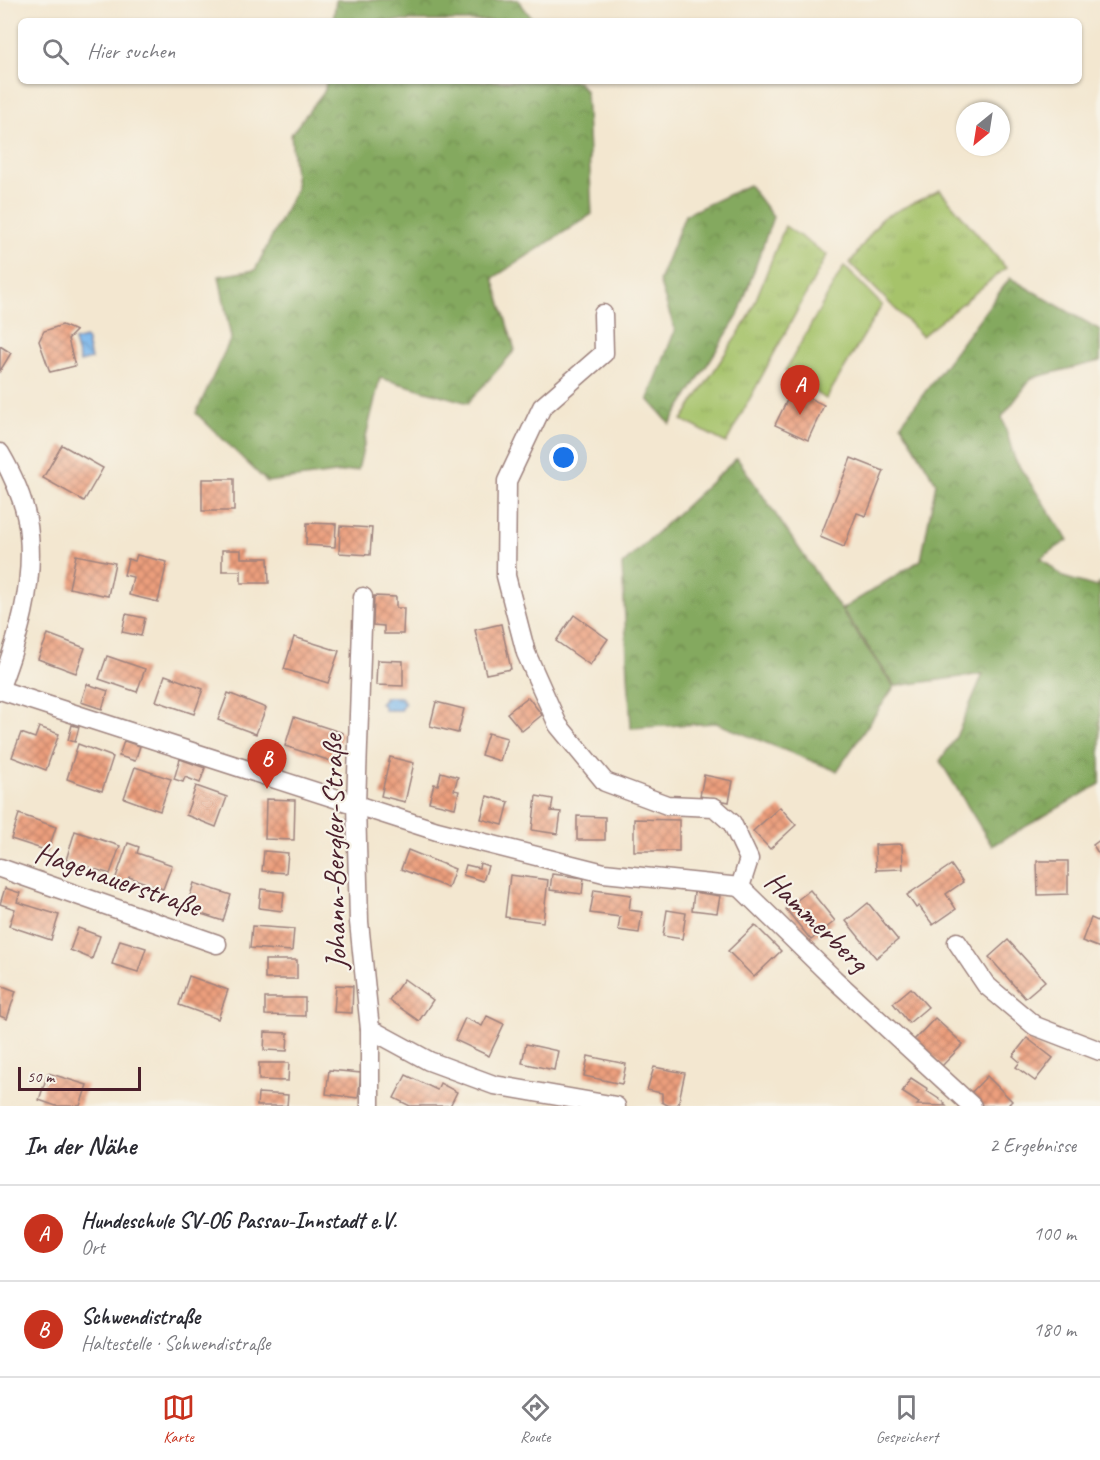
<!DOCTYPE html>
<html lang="de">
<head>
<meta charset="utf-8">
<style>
  :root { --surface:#fff; --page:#f7f7f7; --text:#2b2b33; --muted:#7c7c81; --line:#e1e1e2; --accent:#c8321e }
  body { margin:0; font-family:Caveat,sans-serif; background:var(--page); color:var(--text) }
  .compass { position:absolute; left:956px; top:102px; width:54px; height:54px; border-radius:50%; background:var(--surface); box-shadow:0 2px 4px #0004; rotate:210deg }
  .scale { position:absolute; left:18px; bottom:15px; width:123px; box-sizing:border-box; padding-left:6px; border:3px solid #4a1f2b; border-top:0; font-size:16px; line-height:21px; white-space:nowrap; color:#4a1f2b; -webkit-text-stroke:4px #f7f3e8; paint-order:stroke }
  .you { position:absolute; left:564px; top:458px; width:21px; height:21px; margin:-15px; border:4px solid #fff; border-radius:50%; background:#1a73e8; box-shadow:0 0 0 9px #1a73e833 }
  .badge { display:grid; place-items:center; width:39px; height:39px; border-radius:50%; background:var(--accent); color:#fff; font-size:20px; font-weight:700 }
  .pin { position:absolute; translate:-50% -50px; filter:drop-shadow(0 2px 3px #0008) }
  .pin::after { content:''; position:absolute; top:32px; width:21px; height:18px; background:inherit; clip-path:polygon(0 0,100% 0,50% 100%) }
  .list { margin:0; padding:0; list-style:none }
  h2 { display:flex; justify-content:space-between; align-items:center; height:78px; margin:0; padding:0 24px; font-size:26px }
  h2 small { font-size:20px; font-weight:400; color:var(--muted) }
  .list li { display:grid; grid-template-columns:39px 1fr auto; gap:18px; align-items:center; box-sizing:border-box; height:96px; padding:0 24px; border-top:2px solid var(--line) }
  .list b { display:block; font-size:22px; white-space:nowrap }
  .list p { margin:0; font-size:20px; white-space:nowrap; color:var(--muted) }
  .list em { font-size:20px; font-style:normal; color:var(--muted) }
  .icon { flex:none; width:33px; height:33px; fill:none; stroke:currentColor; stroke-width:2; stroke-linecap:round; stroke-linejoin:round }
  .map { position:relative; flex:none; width:1100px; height:1106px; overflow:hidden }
  .search { position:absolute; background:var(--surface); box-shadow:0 2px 4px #0004; left:18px; right:18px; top:18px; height:66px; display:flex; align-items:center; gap:15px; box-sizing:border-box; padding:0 21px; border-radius:9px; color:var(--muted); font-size:22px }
  .sheet { height:270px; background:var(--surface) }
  nav { display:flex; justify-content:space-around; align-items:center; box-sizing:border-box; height:84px; border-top:2px solid var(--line); background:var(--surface); font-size:16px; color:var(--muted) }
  nav a { display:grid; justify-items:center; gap:3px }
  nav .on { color:var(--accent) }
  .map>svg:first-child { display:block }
  .grass { fill:url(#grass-tufts); stroke:#78714a; stroke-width:1.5 }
  .forest { fill:url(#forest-crowns); stroke:#676444; stroke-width:1.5 }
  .green { fill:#a6c36a; stroke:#78714a; stroke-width:1.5 }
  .water { fill:url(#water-waves); stroke:#626b8c; stroke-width:1.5 }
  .building { fill:url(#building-cross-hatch) }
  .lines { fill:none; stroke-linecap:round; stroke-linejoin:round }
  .street-casing { stroke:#9e837e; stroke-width:21 }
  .street { stroke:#fff; stroke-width:18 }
  .labels { text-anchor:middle; stroke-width:4.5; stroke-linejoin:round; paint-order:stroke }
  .street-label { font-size:30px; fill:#4a1f2b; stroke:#f7f3e8 }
</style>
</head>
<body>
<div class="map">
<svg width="1100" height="1106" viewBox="0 0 1100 1106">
  <defs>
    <pattern id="grass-tufts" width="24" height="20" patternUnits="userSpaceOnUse" patternTransform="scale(1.5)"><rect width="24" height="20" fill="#a6c36a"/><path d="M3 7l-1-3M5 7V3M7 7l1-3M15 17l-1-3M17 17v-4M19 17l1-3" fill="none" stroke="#90a75c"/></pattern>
    <pattern id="forest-crowns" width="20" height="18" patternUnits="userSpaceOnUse" patternTransform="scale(1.5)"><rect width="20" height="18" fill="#84a95e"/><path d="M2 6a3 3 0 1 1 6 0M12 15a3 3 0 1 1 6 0" fill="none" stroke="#6e894e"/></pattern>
    <pattern id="water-waves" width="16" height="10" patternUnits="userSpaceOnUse" patternTransform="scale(1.5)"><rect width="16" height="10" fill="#7ab7ec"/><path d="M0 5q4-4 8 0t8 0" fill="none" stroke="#6694bf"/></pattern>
    <pattern id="building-cross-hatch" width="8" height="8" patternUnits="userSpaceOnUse" patternTransform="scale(1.5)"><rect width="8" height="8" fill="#ec9f7d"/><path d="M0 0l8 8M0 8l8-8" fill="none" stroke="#c18167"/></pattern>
  </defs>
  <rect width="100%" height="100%" fill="#f7f3e8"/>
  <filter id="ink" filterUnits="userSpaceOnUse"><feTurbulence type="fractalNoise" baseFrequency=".0167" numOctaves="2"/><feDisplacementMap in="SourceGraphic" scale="12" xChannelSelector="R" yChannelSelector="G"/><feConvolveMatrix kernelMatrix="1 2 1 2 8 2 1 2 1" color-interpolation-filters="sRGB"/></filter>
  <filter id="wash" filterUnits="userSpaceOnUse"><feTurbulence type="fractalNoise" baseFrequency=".008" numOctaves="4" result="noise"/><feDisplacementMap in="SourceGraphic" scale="24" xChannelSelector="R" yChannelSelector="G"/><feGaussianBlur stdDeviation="1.35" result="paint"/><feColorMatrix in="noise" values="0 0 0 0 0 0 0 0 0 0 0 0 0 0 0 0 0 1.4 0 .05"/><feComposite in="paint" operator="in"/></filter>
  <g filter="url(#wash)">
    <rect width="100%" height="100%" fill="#f3e7d0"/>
    <g class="grass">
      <polygon points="940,190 1006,268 922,336 850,263 882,218"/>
      <polygon points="785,226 827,255 726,443 682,420 749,317"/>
    </g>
    <g class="forest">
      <polygon points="336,0 518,0 534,21 333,21"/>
      <polygon points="326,81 578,81 586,92 592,214 493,278 515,350 468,403 380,378 358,470 267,482 196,413 231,338 219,276 255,270 296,189 291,134 325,90"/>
      <polygon points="749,185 773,217 738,316 670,424 648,399 675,330 659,281 685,215"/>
      <polygon points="1010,278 1100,330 1100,361 1032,378 1002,417 1015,460 1068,540 1041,558 1063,577 1096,587 1100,583 1100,784 992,846 940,761 956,737 983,674 895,686 842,609 921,560 936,483 901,424"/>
      <polygon points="737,458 894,687 837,771 716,723 631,728 622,565"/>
    </g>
    <polygon class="green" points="844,266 882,305 826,399 785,371"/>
    <g class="water">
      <polygon points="86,338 91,359 80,362 74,341"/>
      <polygon points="384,697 401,697 405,703 401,707 401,710 384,710 384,707 380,703 384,700"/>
    </g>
    <g id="blocks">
      <g class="building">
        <polygon points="62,325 76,331 68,339 75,366 50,372 39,341 44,331"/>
        <polygon points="0,346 11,353 0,371"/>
        <polygon points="792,390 824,405 808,440 775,425"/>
        <polygon points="62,445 103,468 84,501 43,478"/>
        <polygon points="851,458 884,471 866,516 857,513 844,547 820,537"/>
        <rect x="202" y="479" width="32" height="32"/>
        <polygon points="307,523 336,524 335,547 306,545"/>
        <polygon points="340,526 372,528 370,555 339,553"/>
        <polygon points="222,550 241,550 241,558 268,558 269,583 241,583 241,571 222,571"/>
        <polygon points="76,555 115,563 108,596 69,588"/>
        <polygon points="137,555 167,562 158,602 129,595 133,577 124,575 128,559 135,561"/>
        <polygon points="374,596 396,597 396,608 404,608 403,634 384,634 384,626 373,625"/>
        <polygon points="126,614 145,618 141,636 122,632"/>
        <polygon points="574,615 608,639 590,665 556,641"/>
        <polygon points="501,624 511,669 486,674 475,630"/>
        <polygon points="48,634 85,648 76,673 38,659"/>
        <polygon points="294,637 339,651 328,683 284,669"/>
        <polygon points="107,656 145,669 137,692 99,679"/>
        <polygon points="377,660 403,661 403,686 376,685"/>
        <polygon points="165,675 203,689 194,714 156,701"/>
        <polygon points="87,684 108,691 102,709 81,702"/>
        <polygon points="228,693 266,708 256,734 218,720"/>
        <polygon points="528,697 542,715 522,731 507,713"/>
        <polygon points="436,702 464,709 458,733 430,726"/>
        <polygon points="294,717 343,733 334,762 285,746"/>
        <polygon points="72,725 79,727 75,742 68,740"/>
        <polygon points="39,727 59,734 46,770 12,757 21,733 35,738"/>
        <polygon points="488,733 507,738 500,761 481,755"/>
        <polygon points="124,741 140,746 135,761 119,756"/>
        <polygon points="78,744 113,757 102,791 67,779"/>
        <polygon points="390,757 414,763 405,802 381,796"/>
        <polygon points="180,759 205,768 200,783 185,777 183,782 174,779"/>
        <polygon points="135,767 171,779 160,811 124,798"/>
        <polygon points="441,772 458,777 454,790 459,791 455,808 429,802 434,784 438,785"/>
        <polygon points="704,775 733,781 729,802 700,796"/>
        <polygon points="196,786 227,797 216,827 186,815"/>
        <polygon points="487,796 509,802 503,825 481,819"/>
        <polygon points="536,796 553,799 551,811 561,812 558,834 532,830"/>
        <polygon points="266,799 295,800 294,840 265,839"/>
        <polygon points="780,807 796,825 770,849 753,831"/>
        <polygon points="19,814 56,827 48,851 11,839"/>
        <polygon points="577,816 605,817 605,840 577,840"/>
        <polygon points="634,819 679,820 679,851 634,851"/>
        <polygon points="75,831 120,846 110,874 66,860"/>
        <polygon points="1100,840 1100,856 1093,845"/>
        <polygon points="128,843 139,847 137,853 172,865 163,889 129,877 127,883 115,880"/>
        <polygon points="902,844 903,869 876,870 875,845"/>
        <polygon points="408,850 455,869 448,888 401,869"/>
        <polygon points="264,851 288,853 286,873 262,871"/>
        <polygon points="1037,861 1068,861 1068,894 1038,895"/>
        <polygon points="480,863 488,866 483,881 463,875 466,865 479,868"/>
        <polygon points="951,865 963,882 946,894 956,909 933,925 919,906 916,908 907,895"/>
        <polygon points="552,874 584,878 582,894 550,890"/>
        <polygon points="510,875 548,880 543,922 505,917"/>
        <polygon points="194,883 231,895 223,921 186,909"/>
        <polygon points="5,888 20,893 17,902 59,915 51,940 9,926 15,909 0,904"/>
        <polygon points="261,889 284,892 282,911 259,908"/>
        <polygon points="594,890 631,895 629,910 642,912 639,933 618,930 620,917 590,913"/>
        <polygon points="810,890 835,921 811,940 786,909"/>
        <polygon points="694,892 720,896 717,913 692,910"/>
        <polygon points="868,903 898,940 876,958 846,921"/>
        <polygon points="667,910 686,913 682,939 663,936"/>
        <polygon points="1091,918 1100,922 1100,948 1082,941"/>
        <polygon points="755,925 781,951 754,977 728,951"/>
        <polygon points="252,926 294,929 292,951 250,948"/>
        <polygon points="78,928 100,936 92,959 70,950"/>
        <polygon points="120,940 146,948 138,972 112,964"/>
        <polygon points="1008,940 1045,981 1025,998 989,957"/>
        <rect x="265" y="960" width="32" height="19"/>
        <polygon points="189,976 228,990 218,1019 179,1005"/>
        <polygon points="404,979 433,1000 419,1021 389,1000"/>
        <polygon points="0,985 16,991 7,1019 0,1016"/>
        <polygon points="336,985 353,986 352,1013 334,1012"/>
        <polygon points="911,988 928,1007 909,1023 893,1003"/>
        <polygon points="265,998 305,998 305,1016 265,1015"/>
        <polygon points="487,1016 504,1024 489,1056 455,1040 465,1018 482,1026"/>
        <polygon points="935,1018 963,1044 942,1066 914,1040"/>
        <polygon points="265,1032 288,1033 287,1051 264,1050"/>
        <polygon points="1027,1038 1053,1058 1035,1081 1016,1067 1020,1062 1013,1056"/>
        <polygon points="526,1044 558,1051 554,1070 522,1063"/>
        <polygon points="588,1056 626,1064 622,1084 584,1076"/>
        <polygon points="259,1063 289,1063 288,1081 259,1080"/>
        <polygon points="654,1067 685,1073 678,1105 669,1106 662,1102 662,1093 647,1090"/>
        <polygon points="329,1070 361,1073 358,1098 326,1094"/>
        <polygon points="48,1073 87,1085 80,1106 56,1106 39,1100"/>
        <polygon points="406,1075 437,1090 440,1083 457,1092 450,1106 410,1106 394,1098"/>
        <polygon points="987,1076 1012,1101 1007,1106 980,1106 969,1095"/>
        <polygon points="911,1078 928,1089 927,1091 945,1103 944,1104 946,1106 917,1105 919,1103 902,1092"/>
        <polygon points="258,1093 288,1095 287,1106 257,1106"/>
      </g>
    </g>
  </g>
  <g filter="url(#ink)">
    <use href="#blocks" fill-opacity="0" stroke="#9e837e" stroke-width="1.5"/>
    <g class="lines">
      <g class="street-casing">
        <g id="street">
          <polyline points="603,314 604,353 542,407 507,481 506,576 526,653 558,725 605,782 667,805 714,807 732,823 749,859 740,887 834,979 972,1106"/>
          <path d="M0 453C14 477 27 506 29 535 34 586 18 639 0 687"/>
          <polyline points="363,597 356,804 359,922 370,1029 370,1106"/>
          <polyline points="0,690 437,831 604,873 740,887"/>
          <polyline points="0,868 217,944"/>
          <polyline points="957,942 986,985 1035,1026 1100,1051"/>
          <polyline points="370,1029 429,1061 494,1085 616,1106"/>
        </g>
      </g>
      <use href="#street" class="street"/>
    </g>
  </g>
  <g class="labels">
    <g class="street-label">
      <text transform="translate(334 852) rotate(-91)" y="10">Johann-Bergler-Straße</text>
      <text transform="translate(118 879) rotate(19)" y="10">Hagenauerstraße</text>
      <text transform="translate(817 921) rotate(44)" y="10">Hammerberg</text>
    </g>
  </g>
</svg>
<svg class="compass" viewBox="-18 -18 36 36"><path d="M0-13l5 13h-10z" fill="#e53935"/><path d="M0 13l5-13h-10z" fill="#7c7c81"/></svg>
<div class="scale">50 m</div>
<div class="you"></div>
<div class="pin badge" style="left:800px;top:415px">A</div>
<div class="pin badge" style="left:267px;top:789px">B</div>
<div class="search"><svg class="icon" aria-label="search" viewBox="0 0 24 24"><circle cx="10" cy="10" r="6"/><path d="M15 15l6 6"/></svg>Hier suchen</div>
</div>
<section class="sheet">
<h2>In der Nähe<small>2 Ergebnisse</small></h2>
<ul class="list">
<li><span class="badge">A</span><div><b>Hundeschule SV-OG Passau-Innstadt e.V.</b><p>Ort</p></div><em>100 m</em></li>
<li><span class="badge">B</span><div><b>Schwendistraße</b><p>Haltestelle · Schwendistraße</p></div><em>180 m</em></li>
</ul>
</section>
<nav>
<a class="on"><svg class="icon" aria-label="map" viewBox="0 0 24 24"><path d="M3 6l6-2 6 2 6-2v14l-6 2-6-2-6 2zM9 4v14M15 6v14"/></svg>Karte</a>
<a><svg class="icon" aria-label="directions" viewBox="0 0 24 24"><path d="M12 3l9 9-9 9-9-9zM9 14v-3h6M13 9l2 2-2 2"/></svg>Route</a>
<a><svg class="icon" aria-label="saved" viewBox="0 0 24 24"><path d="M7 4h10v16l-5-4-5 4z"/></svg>Gespeichert</a>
</nav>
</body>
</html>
